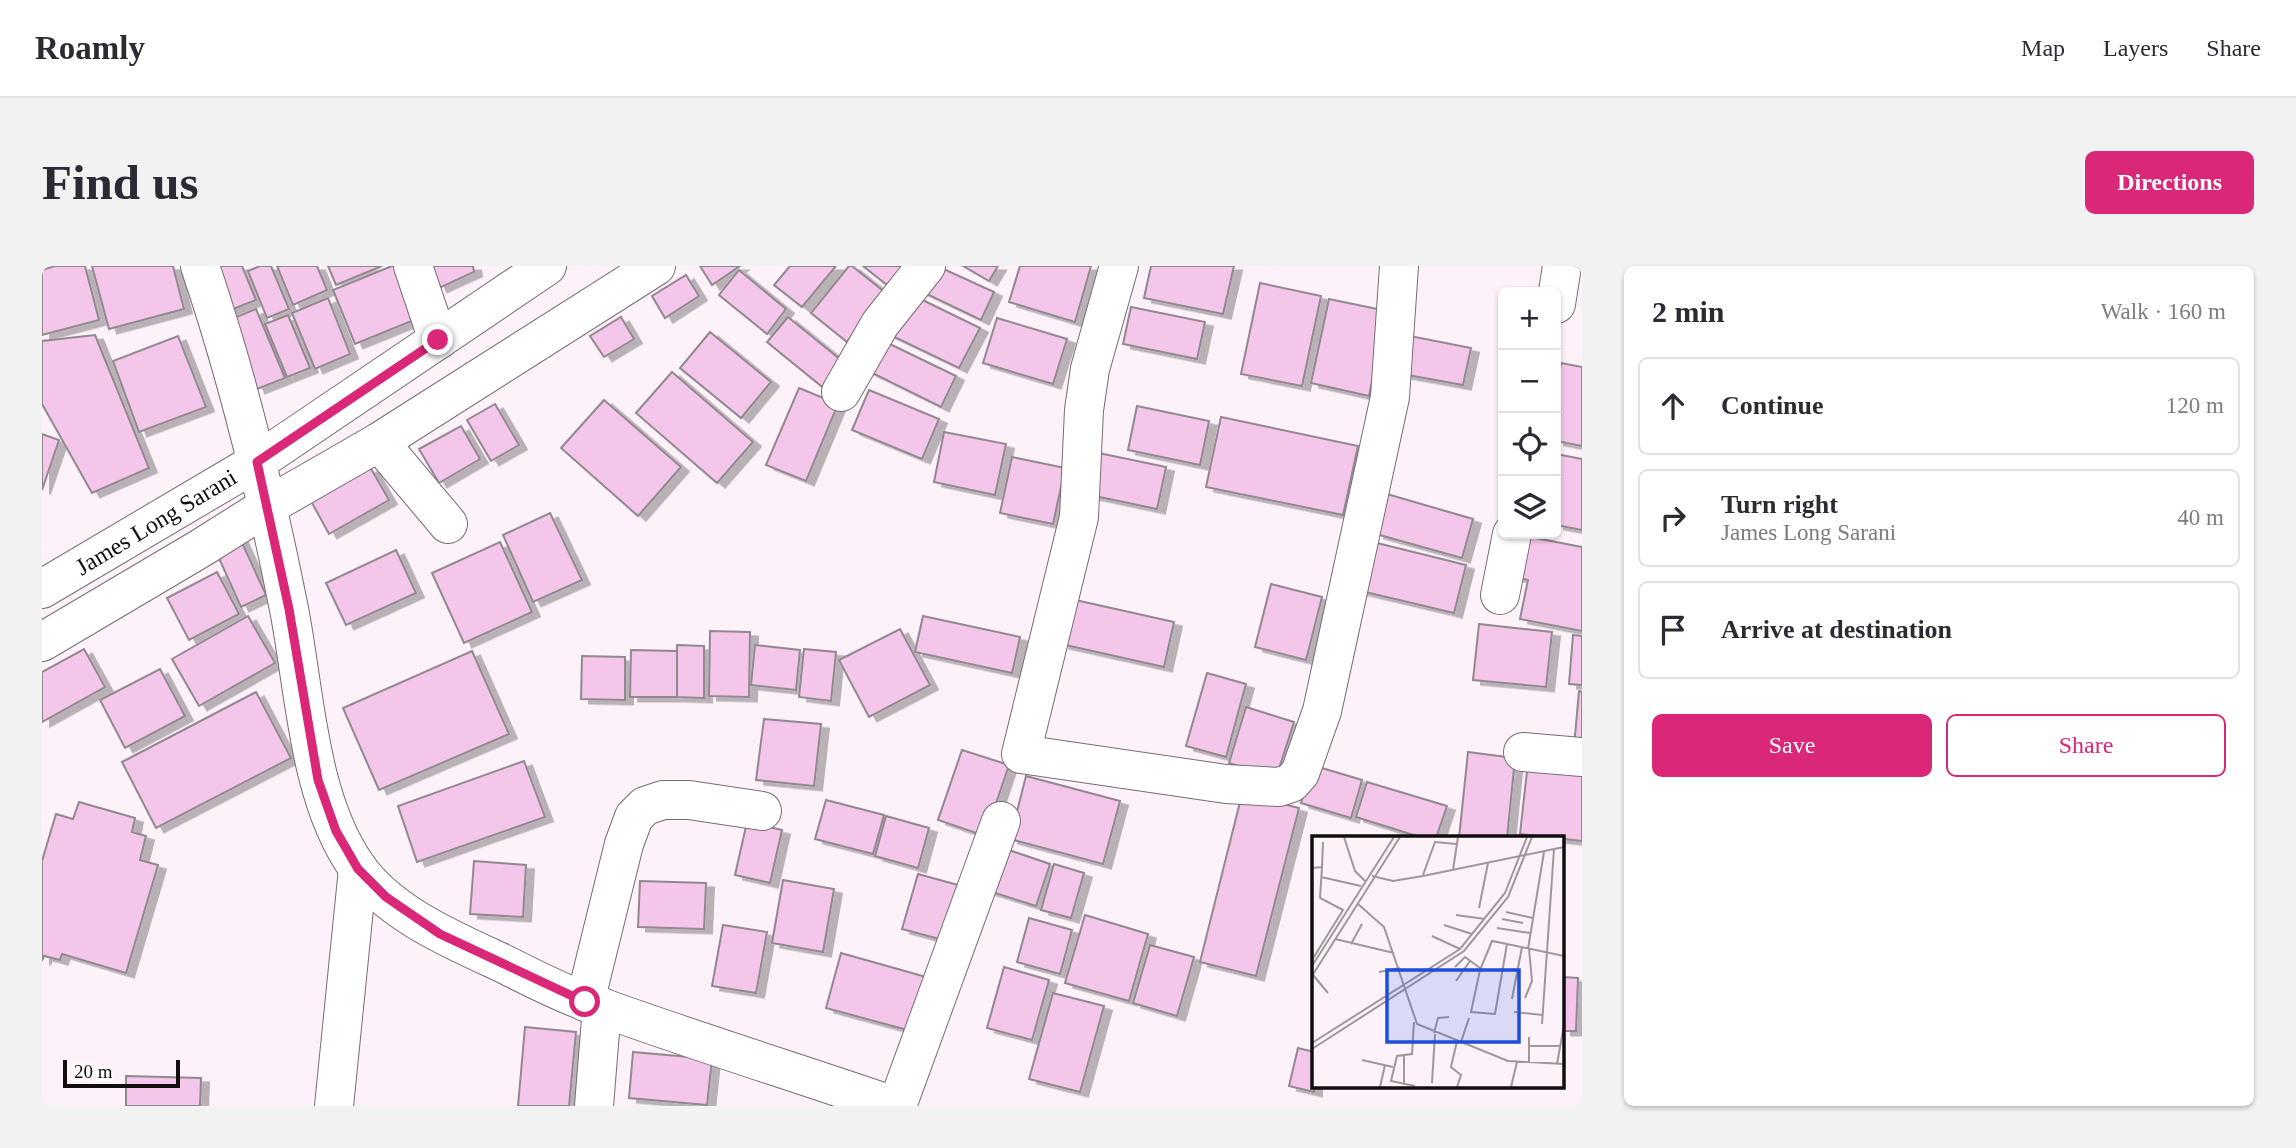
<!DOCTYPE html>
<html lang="en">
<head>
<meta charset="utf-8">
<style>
  :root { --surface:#fff; --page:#f2f2f3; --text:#2b2b33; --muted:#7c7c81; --line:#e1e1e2; --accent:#db2777 }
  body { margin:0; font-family:Georgia,serif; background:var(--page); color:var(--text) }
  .controls { position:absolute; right:21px; top:21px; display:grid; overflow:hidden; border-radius:10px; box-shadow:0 2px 5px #0004 }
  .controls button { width:63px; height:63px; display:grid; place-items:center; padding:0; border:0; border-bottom:2px solid var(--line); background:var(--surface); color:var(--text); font:35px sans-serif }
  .scale { position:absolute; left:21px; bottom:18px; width:117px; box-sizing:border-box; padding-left:7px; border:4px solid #110e10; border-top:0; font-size:19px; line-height:24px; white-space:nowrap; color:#110e10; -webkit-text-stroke:5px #fff; paint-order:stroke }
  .stop { position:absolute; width:21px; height:21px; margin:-16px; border:5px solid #db2777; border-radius:50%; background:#fff }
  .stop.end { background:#db2777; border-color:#fff; box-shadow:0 2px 7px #0008 }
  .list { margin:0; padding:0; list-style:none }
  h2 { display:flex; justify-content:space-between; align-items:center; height:91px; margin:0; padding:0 28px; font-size:30px }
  h2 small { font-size:23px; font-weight:400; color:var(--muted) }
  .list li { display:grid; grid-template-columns:46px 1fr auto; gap:21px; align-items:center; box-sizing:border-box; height:98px; margin:0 14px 14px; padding:0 14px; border:2px solid var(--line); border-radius:10px }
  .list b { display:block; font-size:26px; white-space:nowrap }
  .list p { margin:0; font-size:23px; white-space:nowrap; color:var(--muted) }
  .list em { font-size:23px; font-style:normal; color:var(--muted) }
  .actions { display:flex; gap:14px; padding:21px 28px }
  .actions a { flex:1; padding:16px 0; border:2px solid var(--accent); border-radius:10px; text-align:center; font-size:24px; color:var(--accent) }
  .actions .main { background:var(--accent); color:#fff }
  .icon { flex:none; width:38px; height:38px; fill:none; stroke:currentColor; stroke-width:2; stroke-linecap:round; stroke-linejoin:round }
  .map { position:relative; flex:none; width:1540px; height:840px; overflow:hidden; border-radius:10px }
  header { display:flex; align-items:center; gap:42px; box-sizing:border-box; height:98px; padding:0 35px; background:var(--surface); border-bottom:2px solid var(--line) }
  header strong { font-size:33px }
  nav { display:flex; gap:38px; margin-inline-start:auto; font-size:24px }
  .intro { display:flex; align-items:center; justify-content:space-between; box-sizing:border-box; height:168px; padding:0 42px }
  h1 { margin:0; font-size:49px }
  .button { padding:18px 32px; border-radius:10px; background:var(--accent); color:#fff; font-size:24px; font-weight:700 }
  main { display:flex; gap:42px; padding:0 42px }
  aside { flex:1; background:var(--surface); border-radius:10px; box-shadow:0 2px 5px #0004 }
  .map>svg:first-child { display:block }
  .building { fill:#f4c7ea; stroke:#92888f; stroke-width:2; filter:url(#shadow) }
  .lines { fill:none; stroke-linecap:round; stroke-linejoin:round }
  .minor-casing { stroke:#766d74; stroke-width:40 }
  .major-casing { stroke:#766d74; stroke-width:40 }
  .minor { stroke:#fff; stroke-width:38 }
  .major { stroke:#fff; stroke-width:38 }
  .route { stroke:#db2777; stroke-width:9 }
  .labels { text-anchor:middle; stroke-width:7; stroke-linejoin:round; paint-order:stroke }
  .street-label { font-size:24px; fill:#110e10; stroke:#fff }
  .inset-road { fill:none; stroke:#9f979c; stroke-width:2 }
  .view { fill:#1d4ed8; fill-opacity:0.15; stroke:#1d4ed8; stroke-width:3.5 }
  .inset-edge { fill:none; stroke:#110e10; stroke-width:3.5 }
</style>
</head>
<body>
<header>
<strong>Roamly</strong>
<nav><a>Map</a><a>Layers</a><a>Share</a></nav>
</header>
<div class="intro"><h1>Find us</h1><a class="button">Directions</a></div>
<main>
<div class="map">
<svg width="1540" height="840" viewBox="0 0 1540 840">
  <defs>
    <filter id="shadow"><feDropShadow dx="8" dy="4.5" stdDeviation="0" flood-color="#0004"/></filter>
  </defs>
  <rect width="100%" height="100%" fill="#fdf2fa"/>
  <g class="building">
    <polygon points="13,0 43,0 57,54 0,69 0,4"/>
    <polygon points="50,0 131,0 142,43 67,63"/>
    <polygon points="180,0 200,0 214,34 186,45 170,4"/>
    <polygon points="218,0 229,0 247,43 225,52 206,5"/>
    <polygon points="235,0 275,0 285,24 251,39"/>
    <polygon points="286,0 340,0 294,19"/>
    <polygon points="350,0 356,0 377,52 313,78 291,24"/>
    <polygon points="388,0 431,0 432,6 397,22"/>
    <polygon points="658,0 698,0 670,19"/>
    <polygon points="748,0 794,0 760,41 732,19"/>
    <polygon points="807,0 810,0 845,28 805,76 769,47"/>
    <polygon points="821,0 861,0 845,19"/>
    <polygon points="895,0 952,26 939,54 868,20"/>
    <polygon points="921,0 956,0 947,15"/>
    <polygon points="978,0 1049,0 1033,56 967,36"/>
    <polygon points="1109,0 1192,0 1181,48 1102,32"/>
    <polygon points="697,4 744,43 725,68 677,29"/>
    <polygon points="644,9 657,30 623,52 610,30"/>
    <polygon points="1218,17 1279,30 1260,120 1199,108"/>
    <polygon points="862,25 938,62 917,102 842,66"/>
    <polygon points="286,32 308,88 273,103 250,47"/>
    <polygon points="1287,33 1345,45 1327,130 1269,117"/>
    <polygon points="1089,41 1163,56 1155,93 1081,78"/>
    <polygon points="214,43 243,112 215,123 187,54"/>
    <polygon points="246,49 268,102 245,111 223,58"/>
    <polygon points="579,51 592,73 562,91 548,70"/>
    <polygon points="746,51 805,99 784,124 725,76"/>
    <polygon points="955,52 1025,73 1011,118 941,97"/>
    <polygon points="668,66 729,116 699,152 638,102"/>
    <polygon points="825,67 914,110 899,141 810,97"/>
    <polygon points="53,69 107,202 50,227 0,138 0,75"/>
    <polygon points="136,70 164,141 97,166 71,95"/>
    <polygon points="1368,70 1429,82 1421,119 1360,108"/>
    <polygon points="1519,97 1540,101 1540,180 1514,175 1514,126"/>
    <polygon points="630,106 711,176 675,217 594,147"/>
    <polygon points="757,122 796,138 764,215 724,199"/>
    <polygon points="827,124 897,153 880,193 810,164"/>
    <polygon points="562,134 639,201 596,250 519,182"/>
    <polygon points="453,138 477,179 449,195 425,154"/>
    <polygon points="1095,140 1167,155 1158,199 1086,184"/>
    <polygon points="1179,151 1316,180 1301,249 1164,221"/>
    <polygon points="419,160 438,193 397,217 377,183"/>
    <polygon points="902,166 964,178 953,229 892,216"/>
    <polygon points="0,168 17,174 0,224"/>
    <polygon points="1052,186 1124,201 1115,243 1043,228"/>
    <polygon points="1514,188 1540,193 1540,264 1514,259"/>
    <polygon points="970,191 1023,202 1011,258 958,247"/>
    <polygon points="328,201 347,234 287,268 269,235"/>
    <polygon points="1345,228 1431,253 1420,292 1334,268"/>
    <polygon points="508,247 540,314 491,336 461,269"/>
    <polygon points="196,268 224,329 199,341 171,279"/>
    <polygon points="1478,269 1540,281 1540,365 1478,353 1486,314 1470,310"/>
    <polygon points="1327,275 1424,299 1412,347 1315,324"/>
    <polygon points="458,276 490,346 422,377 390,307"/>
    <polygon points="354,284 374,327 304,359 284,317"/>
    <polygon points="175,306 197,348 147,374 125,332"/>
    <polygon points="1229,318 1280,331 1264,394 1213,381"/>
    <polygon points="1029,333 1132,356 1122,401 1019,378"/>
    <polygon points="206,350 233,397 157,440 130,393"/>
    <polygon points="881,350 978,371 970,407 873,386"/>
    <polygon points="1437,358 1510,366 1504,421 1431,414"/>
    <polygon points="858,363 888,419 827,451 797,394"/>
    <polygon points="668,365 708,366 707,431 667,430"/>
    <polygon points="1531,369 1540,370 1540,419 1527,418"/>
    <polygon points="635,379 662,380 662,432 635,431"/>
    <polygon points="713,379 758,384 754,424 709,419"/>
    <polygon points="42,383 63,421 0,456 0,406"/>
    <polygon points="762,383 794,386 789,435 757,431"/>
    <polygon points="589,384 635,385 635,431 588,431"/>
    <polygon points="430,385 467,468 337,524 301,442"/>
    <polygon points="540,390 583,391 583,434 539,433"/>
    <polygon points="118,403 143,450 83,482 58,434"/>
    <polygon points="1165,407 1204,418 1184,491 1144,480"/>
    <polygon points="1537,425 1540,426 1540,481 1532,481"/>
    <polygon points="214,426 249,492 114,562 80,496"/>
    <polygon points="1204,441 1252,456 1234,512 1187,497"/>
    <polygon points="722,453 779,458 772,520 714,514"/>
    <polygon points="920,484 967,499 943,570 896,554"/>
    <polygon points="1426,486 1473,492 1465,572 1417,572"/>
    <polygon points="482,495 503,551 375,596 356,540"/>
    <polygon points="1486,496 1540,502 1540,575 1478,568"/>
    <polygon points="1270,499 1320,514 1309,552 1259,537"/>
    <polygon points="984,510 1078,535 1061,598 968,573"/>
    <polygon points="1325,516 1405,540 1394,572 1381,572 1314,551"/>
    <polygon points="1200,528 1257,542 1214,710 1158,696"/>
    <polygon points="784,534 842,549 831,588 773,573"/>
    <polygon points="37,536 93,552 90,566 104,570 98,594 116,599 84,707 20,688 18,694 2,690 0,695 0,595 14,548 31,553"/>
    <polygon points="844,550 887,562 876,602 833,590"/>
    <polygon points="705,556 740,564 728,617 693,609"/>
    <polygon points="952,579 1008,598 994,640 938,622"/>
    <polygon points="432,595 484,599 481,651 428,648"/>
    <polygon points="1012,598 1042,607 1029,652 999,644"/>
    <polygon points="876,608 916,619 901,674 860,663"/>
    <polygon points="741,614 792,623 781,686 730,677"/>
    <polygon points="598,615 664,617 662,663 596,661"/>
    <polygon points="1043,649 1106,668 1087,735 1023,717"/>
    <polygon points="987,652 1030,664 1018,708 975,696"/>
    <polygon points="681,659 725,666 714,727 670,720"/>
    <polygon points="1108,679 1152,691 1135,750 1091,737"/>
    <polygon points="799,687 884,711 869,765 784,742"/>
    <polygon points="962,701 1007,714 990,774 945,762"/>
    <polygon points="1521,711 1536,712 1534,765 1521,765"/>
    <polygon points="1011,727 1062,740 1038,826 987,813"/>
    <polygon points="483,761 534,766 527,840 476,840"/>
    <polygon points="1256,782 1272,786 1272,826 1247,820"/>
    <polygon points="591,786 670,793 665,839 587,832"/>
    <polygon points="84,810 159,812 158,840 84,840"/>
  </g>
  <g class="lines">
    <g class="minor-casing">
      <g id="minor">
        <path d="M158 0C196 112 224 227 247 343 263 425 266 532 315 601 346 646 408 673 456 695 485 709 514 725 545 736 646 773 750 805 852 840"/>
        <polyline points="371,0 396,74"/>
        <polyline points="1077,0 1048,103 1042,144 1037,251 979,488 1184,518 1237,521 1249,517 1258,507 1280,445 1348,131 1357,0"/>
        <polyline points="1514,38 1520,0"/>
        <polyline points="799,126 838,58 884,0"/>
        <polyline points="337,176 406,258"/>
        <polyline points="1458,329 1470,268"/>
        <polyline points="1481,486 1540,491"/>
        <polyline points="543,736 582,578 592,551 603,540 621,534 647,534 720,545"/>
        <polyline points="292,840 316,603"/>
        <polyline points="552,840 560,741"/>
        <polyline points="855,840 959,555"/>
      </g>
    </g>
    <g class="major-casing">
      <g id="major">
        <polyline points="0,323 215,196 505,0"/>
        <polyline points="0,376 159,282 224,241 337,176 614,0"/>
      </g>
    </g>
    <use href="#minor" class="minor"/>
    <use href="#major" class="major"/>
  </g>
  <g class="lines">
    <polyline class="route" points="396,74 215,196 247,343 276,514 294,565 316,603 344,631 398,668 543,736"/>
  </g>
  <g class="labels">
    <g class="street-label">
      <text transform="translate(114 256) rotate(-31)" y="8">James Long Sarani</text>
    </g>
  </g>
  <g transform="translate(1270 570)">
    <rect width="252" height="252" fill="#fdf2fa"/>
    <path class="inset-road" d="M32 1 43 35 53 45M10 31 11 6M0 32 10 31 8 62 31 74 0 124M141 34 146 1M111 39 123 6 144 8M60 40 81 45 111 40 252 11M9 41 49 50M46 68 72 91 105 188 196 225 252 228M167 72 176 27M194 76 221 82M144 79 173 83M190 83 211 87M132 89 160 98M185 92 218 97M120 100 148 113M23 103 82 117M39 108 50 88M195 108 183 178 159 176 168 134 180 105 195 108 252 120M216 113 232 16M0 130 82 1M143 131 153 121 168 132M67 136 88 132M1 139 16 157M0 140 88 1M144 145 158 125M213 162 220 145 217 113M200 163 210 111M202 176 231 179M102 186 100 218 85 220 79 245 103 250M230 188 242 13M122 197 126 182 137 181M217 201V226M145 205 139 231 149 239 145 251M149 206 157 182M0 207 148 113 193 57 215 1M217 210H248M0 213 152 115 196 61 220 1M50 224 81 231M245 228 252 189M120 247 123 198M92 248V219M68 251 73 229M199 251 205 226"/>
    <path class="view" d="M75 134H207V206H75Z"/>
    <rect width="252" height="252" class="inset-edge"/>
  </g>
</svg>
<div class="controls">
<button>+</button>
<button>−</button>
<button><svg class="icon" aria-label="locate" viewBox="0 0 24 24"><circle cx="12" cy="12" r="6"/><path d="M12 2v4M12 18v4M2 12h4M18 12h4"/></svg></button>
<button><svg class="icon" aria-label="layers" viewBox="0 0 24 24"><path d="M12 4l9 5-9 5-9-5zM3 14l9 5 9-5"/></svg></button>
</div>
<div class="scale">20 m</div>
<div class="stop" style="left:543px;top:736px"></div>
<div class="stop end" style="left:396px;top:74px"></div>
</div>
<aside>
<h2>2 min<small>Walk · 160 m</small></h2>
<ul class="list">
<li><svg class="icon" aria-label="ahead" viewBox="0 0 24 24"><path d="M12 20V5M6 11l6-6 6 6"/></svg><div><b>Continue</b></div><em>120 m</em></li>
<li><svg class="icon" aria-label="right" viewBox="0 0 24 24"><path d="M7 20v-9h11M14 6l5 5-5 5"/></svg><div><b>Turn right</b><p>James Long Sarani</p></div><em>40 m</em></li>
<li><svg class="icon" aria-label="arrive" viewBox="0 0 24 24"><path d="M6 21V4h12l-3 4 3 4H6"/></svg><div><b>Arrive at destination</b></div></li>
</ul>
<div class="actions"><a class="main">Save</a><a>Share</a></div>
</aside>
</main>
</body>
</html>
